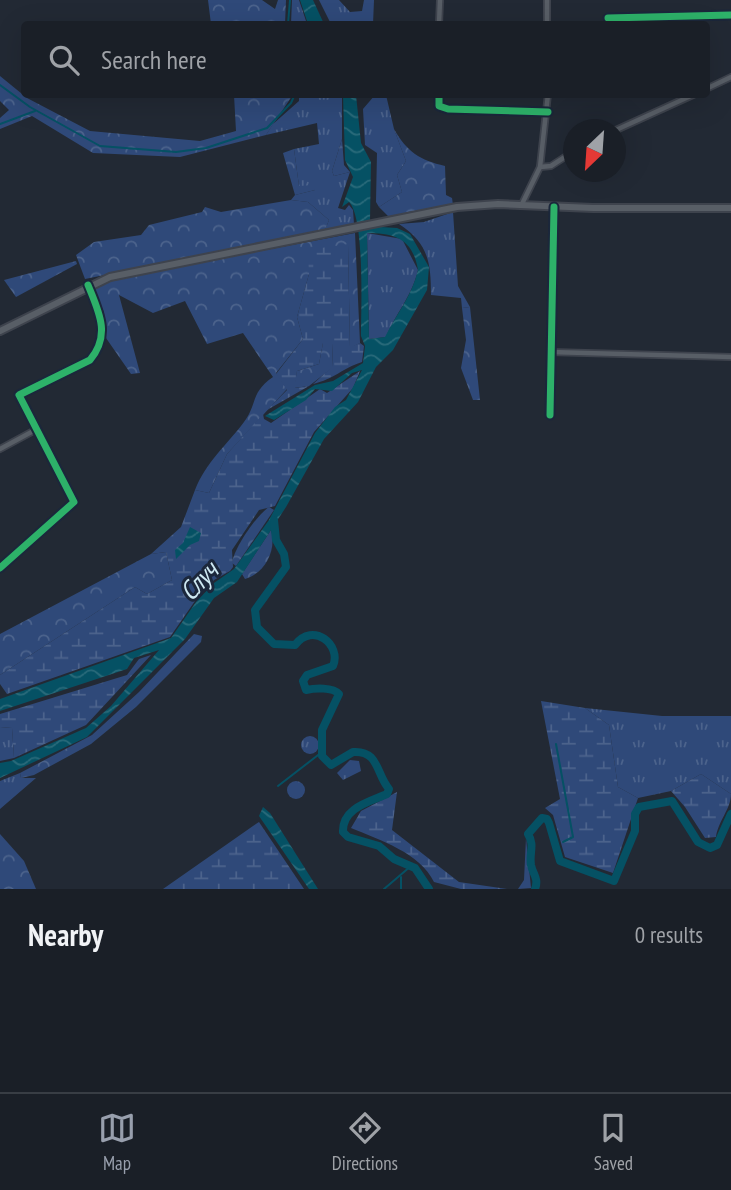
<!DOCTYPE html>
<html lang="en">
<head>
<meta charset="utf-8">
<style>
  :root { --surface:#1a1f27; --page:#23272f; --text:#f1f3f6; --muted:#9fa2a7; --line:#383d44; --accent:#989fad }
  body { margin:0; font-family:"PT Sans Narrow",sans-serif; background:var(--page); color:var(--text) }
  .compass { position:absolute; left:563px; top:119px; width:63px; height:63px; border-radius:50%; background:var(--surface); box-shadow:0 7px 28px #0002; rotate:205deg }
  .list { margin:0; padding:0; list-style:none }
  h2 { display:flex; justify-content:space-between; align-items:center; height:91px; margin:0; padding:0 28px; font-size:30px }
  h2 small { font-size:23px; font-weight:400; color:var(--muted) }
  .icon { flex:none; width:38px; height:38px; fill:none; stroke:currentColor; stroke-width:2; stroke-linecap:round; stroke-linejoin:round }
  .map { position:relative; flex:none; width:731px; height:889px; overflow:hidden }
  .search { position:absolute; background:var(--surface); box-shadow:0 7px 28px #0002; left:21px; right:21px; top:21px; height:77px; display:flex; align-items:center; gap:18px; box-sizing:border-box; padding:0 24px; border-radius:7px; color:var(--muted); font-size:26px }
  .sheet { height:203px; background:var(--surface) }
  nav { display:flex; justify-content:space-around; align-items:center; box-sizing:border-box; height:98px; border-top:2px solid var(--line); background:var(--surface); font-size:19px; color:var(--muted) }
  nav a { display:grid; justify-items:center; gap:4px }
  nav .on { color:var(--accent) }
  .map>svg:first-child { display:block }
  .grass { fill:url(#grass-tufts) }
  .forest { fill:url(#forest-crowns) }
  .wetland { fill:url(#wetland-marsh) }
  .water { fill:url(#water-waves); fill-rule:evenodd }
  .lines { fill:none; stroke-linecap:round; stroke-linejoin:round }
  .stream { stroke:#055164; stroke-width:2 }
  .river { stroke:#055164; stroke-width:8 }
  .minor-casing { stroke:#3e434d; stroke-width:8 }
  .secondary-casing { stroke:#3e434d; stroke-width:10 }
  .minor { stroke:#585e66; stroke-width:4.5 }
  .secondary { stroke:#585e66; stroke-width:6 }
  .cycleway-casing { stroke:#1b273b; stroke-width:11 }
  .cycleway { stroke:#2db169; stroke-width:7 }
  .labels { text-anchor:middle; stroke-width:6; stroke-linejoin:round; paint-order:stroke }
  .water-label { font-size:26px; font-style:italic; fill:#cee9f3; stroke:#1b273b }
</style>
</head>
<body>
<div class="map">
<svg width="731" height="889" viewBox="0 0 731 889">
  <defs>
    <pattern id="grass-tufts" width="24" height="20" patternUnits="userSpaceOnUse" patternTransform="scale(1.75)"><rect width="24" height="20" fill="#2f4979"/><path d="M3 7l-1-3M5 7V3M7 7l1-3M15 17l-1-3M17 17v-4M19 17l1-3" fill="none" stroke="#4c638c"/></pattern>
    <pattern id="forest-crowns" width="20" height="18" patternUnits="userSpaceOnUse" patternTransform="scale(1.75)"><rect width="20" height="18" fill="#2f4979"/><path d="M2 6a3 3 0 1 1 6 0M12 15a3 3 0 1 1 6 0" fill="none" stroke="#4c638c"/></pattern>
    <pattern id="wetland-marsh" width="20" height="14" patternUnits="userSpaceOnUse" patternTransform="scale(1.75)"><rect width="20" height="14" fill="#2f4979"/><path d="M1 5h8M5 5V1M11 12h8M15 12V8" fill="none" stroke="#4c638c"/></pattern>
    <pattern id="water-waves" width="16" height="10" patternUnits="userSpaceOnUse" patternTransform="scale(1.75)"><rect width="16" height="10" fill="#055164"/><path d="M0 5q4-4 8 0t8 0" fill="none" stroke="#296a7a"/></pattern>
  </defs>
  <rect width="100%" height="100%" fill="#222934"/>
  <g class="grass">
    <polygon points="292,0 299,0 307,24 291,24"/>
    <polygon points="319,0 339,0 350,12 362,11 364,0 374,0 373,24 331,24"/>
    <polygon points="299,95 342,95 342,139 332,171 334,176 350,172 338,208 345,210 349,205 353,210 354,224 325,230 329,220 308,202 291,200 295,195 315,190 299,186 294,149 319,144 317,123 266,135 273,124 299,101"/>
    <polygon points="375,95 386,95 394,129 406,161 397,175 402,192 379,207 376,202 377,153 365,145 363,109"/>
    <path d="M453 212 458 286 470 307 462 308 461 298 431 295C431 262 428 243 399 224L424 222Z"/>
    <path d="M367 233 402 239 418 270C412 296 396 313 386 337L369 339Z"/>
    <polygon points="585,708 662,716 731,716 731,794 701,774 671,791 638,798 618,787 609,725"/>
    <polygon points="0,727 12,728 14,758 0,761"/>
    <circle cx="310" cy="745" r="9"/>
    <polygon points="350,760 359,761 361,771 343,780 337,773"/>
    <polygon points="20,773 21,778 36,778 0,809 0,781"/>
    <circle cx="296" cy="790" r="9"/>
  </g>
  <g class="forest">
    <polygon points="208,0 262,0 275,9 278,0 286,0 285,24 211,24"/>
    <polygon points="0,76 27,98 90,131 200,141 236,131 234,95 292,96 266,135 180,157 93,153 32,116 0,129 0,118 9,110 0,101"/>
    <path d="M394 129C407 152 420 160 445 166L446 195 452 198 453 205 389 217 379 207 402 192 397 175 406 161Z"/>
    <polygon points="342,139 344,165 350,172 334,176 332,171"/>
    <polygon points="294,149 299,186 313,185 315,190 295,195 283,153"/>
    <polygon points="291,200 308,202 329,220 325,230 85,279 76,255 94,242 141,235 149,225 202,212 205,207 221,212"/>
    <path d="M355 233 360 343 350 348 348 245 309 274 297 317 303 339 276 373 287 389 227 454 209 493 195 490C206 462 226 446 244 422 258 403 250 393 273 377L243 333 207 344 185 301 153 313 119 295 140 373 131 374 106 338 104 312 92 287 109 280Z"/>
    <polygon points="76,261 77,264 16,297 4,280"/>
    <polygon points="470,307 480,400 473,400 461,368 466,340 462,308"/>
    <polygon points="323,343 333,343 332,368 309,386 294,388 297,371 319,364"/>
    <path d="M269 507 274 510 236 566 232 563C234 548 256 516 269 507Z"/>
    <path d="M271 530C277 550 265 573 245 579L242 574Z"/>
    <polygon points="166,552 172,580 147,594 135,587 0,675 0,634 151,554"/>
    <polygon points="194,634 202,636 201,642 136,707 91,744 34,775 21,778 20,773 92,735 139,692"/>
    <polygon points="0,834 24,861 36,889 0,889"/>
  </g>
  <g class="wetland">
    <path d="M348 244 350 347 360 343 364 346 362 362C343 368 334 379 313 384L332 367 333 344 323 343 319 364 297 371 295 388 309 386 267 410 287 390 276 374 303 339 297 317 309 274 308 250Z"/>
    <polygon points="360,371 353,388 314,432 275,506 259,510 232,550 233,567 230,571 214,580 195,601 170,637 7,694 0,684 0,675 135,587 147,594 172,580 166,552 151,554 181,527 195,490 209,493 227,454 263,414 264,419 271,423 320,389 327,393"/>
    <polygon points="151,655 86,725 14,758 12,728 0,727 0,714 127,675 139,659"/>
    <polygon points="541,701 585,708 609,725 618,787 638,798 613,873 565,857 553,815 545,808 560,799"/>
    <path d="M701 774 731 794C731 809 718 821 716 837L705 838 685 807 671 791Z"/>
    <path d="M397 792 392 830 459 882 507 889H461L434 882C420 853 380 840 351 828L361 811Z"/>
    <polygon points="259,822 304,889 163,889 253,826"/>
    <polygon points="526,838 531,888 518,889 524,880"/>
  </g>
  <g class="water">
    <polygon points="300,0 313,0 324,24 308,24"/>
    <path d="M343 95H356L361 143 371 162 370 220 380 227 397 228 410 234 429 267 427 290 393 350 376 367 358 402 324 439 286 507 237 582 214 598 185 639 87 737 0 778V763L11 761 86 728 111 706 159 650 134 658 127 669 0 711V699L171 638 196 602 214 583 234 569 269 520 315 433 335 407 346 400 362 370 352 373 332 391 315 389 306 400 274 420 265 416 315 385 333 381 363 363 365 346 361 336C361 310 365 218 349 202L342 207 353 177 345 160ZM367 233C395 233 413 239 418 270 412 296 397 313 385 337L369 339Z"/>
    <polygon points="190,527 201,533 199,541 190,545 176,559 175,550 183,543"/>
    <polygon points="263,807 270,813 318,889 309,889 259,816"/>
  </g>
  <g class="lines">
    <g class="stream">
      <polyline points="288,24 290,0"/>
      <polyline points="0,85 30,107 100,146 176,152 206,148 267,128 291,103 295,94"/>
      <polyline points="0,124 35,111"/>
      <polyline points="556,744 573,837 563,842"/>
      <polyline points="278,786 322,752"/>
      <polyline points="401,877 401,889"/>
      <polyline points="384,889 411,866"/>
    </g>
    <g class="river">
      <path d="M274 520 276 540 284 554 286 567 255 610 257 627 274 644 295 645C313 621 342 645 333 666L307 675 303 681 306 690C315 688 333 687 339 694L322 730V756L331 765 353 752C379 750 376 774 389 789L387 794C369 802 342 808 343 832L348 837 379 846 394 859 415 868 429 889"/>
      <path d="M535 889C539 878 533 875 531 865 529 853 535 845 528 834L542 818 547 819 549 823 560 861 614 881 635 831V814L639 807 672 801 698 842 710 848 717 845 731 814"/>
    </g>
    <g class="minor-casing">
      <g id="minor">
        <polyline points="547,0 547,24"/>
        <polyline points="608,18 731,15"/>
        <polyline points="439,24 440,0"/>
        <polyline points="706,89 731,77"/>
        <polyline points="439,94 439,106 448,109 548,112"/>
        <polyline points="616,130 695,94"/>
        <polyline points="540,167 551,166 574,151"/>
        <polyline points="522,204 540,167 548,94"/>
        <polyline points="550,352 731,357"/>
        <polyline points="550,415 554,207"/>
        <polyline points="0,449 37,429"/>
        <path d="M0 568 74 502 19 395 90 360C111 335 99 312 88 286"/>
      </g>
    </g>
    <g class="secondary-casing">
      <polyline id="secondary" points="0,331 110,277 457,207 498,204 593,208 731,208"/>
    </g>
    <use href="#minor" class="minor"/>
    <use href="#secondary" class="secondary"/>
    <g class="cycleway-casing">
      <g id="cycleway">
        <polyline points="608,18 731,15"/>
        <polyline points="439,94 439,106 448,109 548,112"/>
        <polyline points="550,415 554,207"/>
        <path d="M0 568 74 502 19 395 90 360C111 335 99 312 88 285"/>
      </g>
    </g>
    <use href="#cycleway" class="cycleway"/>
  </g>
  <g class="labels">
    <g class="water-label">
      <text transform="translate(199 581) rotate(-46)" y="9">Случ</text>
    </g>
  </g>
</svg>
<svg class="compass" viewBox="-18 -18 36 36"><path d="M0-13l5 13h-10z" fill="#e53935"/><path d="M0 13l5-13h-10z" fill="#9fa2a7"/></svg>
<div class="search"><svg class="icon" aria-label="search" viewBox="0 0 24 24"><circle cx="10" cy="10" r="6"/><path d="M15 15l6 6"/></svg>Search here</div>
</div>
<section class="sheet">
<h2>Nearby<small>0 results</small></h2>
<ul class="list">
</ul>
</section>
<nav>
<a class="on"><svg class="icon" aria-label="map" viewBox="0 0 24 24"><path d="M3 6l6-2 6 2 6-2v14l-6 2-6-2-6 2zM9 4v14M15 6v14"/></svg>Map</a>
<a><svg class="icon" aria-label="directions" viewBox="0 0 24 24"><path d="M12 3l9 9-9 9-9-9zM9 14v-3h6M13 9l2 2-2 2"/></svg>Directions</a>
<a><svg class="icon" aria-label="saved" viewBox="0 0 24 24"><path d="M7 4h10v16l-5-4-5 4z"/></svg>Saved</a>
</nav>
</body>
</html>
